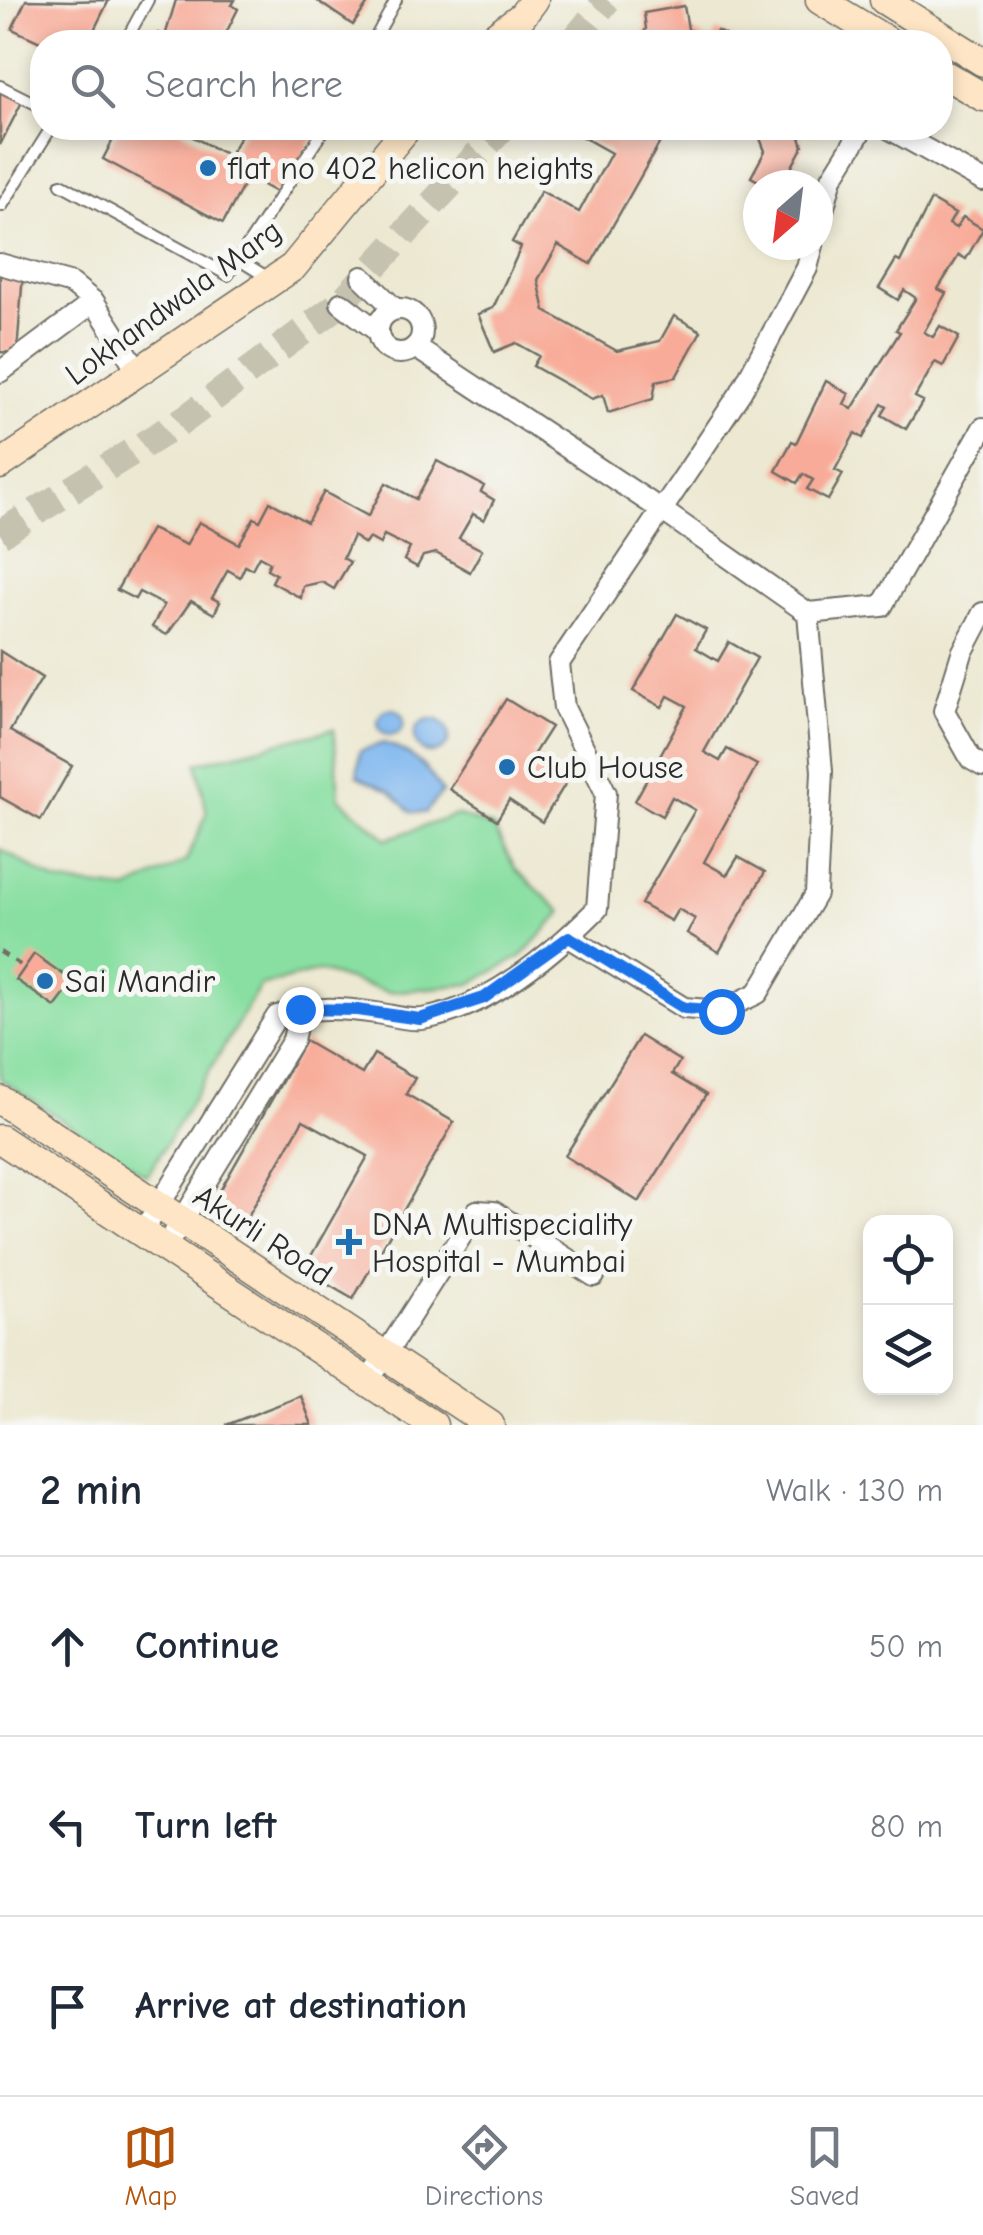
<!DOCTYPE html>
<html lang="en">
<head>
<meta charset="utf-8">
<style>
  :root { --surface:#fff; --page:#f6f6f7; --text:#1f2937; --muted:#747a83; --line:#e0e1e3; --accent:#b45309 }
  body { margin:0; font-family:"Comic Neue",sans-serif; background:var(--page); color:var(--text) }
  .controls { position:absolute; right:30px; bottom:30px; display:grid; overflow:hidden; border-radius:20px; box-shadow:0 5px 15px #0003 }
  .controls button { width:90px; height:90px; display:grid; place-items:center; padding:0; border:0; border-bottom:2px solid var(--line); background:var(--surface); color:var(--text); font:50px sans-serif }
  .compass { position:absolute; left:743px; top:170px; width:90px; height:90px; border-radius:50%; background:var(--surface); box-shadow:0 5px 15px #0003; rotate:208deg }
  .stop { position:absolute; width:30px; height:30px; margin:-22px; border:8px solid #1a73e8; border-radius:50%; background:#fff }
  .stop.end { background:#1a73e8; border-color:#fff; box-shadow:0 2px 10px #0008 }
  .list { margin:0; padding:0; list-style:none }
  h2 { display:flex; justify-content:space-between; align-items:center; height:130px; margin:0; padding:0 40px; font-size:42px }
  h2 small { font-size:32px; font-weight:400; color:var(--muted) }
  .list li { display:grid; grid-template-columns:65px 1fr auto; gap:30px; align-items:center; box-sizing:border-box; height:180px; padding:0 40px; border-top:2px solid var(--line) }
  .list b { display:block; font-size:38px; white-space:nowrap }
  .list em { font-size:32px; font-style:normal; color:var(--muted) }
  .icon { flex:none; width:55px; height:55px; fill:none; stroke:currentColor; stroke-width:2; stroke-linecap:round; stroke-linejoin:round }
  .map { position:relative; flex:none; width:983px; height:1425px; overflow:hidden }
  .search { position:absolute; background:var(--surface); box-shadow:0 5px 15px #0003; left:30px; right:30px; top:30px; height:110px; display:flex; align-items:center; gap:25px; box-sizing:border-box; padding:0 35px; border-radius:40px; color:var(--muted); font-size:38px }
  .sheet { height:670px; background:var(--surface) }
  nav { display:flex; justify-content:space-around; align-items:center; box-sizing:border-box; height:140px; border-top:2px solid var(--line); background:var(--surface); font-size:28px; color:var(--muted) }
  nav a { display:grid; justify-items:center; gap:5px }
  nav .on { color:var(--accent) }
  .map>svg:first-child { display:block }
  .green { fill:#89dfa2; stroke:#5a8566; stroke-width:2.5 }
  .water { fill:#7fb7ef; stroke:#55718d; stroke-width:2.5 }
  .building { fill:#f8ab98 }
  .lines { fill:none; stroke-linecap:round; stroke-linejoin:round }
  .secondary-tunnel { stroke:#c5c2b0; stroke-width:28; stroke-dasharray:28 14; stroke-linecap:butt }
  .lane-casing { stroke:#6f6d65; stroke-width:14 }
  .street-casing { stroke:#6f6d65; stroke-width:24 }
  .secondary-casing { stroke:#6f6d65; stroke-width:31 }
  .path { stroke:#6f6d65; stroke-width:4; stroke-dasharray:8 8; stroke-linecap:butt }
  .lane { stroke:#fff; stroke-width:10 }
  .street { stroke:#fff; stroke-width:20 }
  .secondary { stroke:#fde5c5; stroke-width:28 }
  .route { stroke:#1a73e8; stroke-width:12 }
  .poi-dot { fill:#1f6fb2; stroke:#f6f6f2; stroke-width:4 }
  .labels { text-anchor:middle; stroke-width:10; stroke-linejoin:round; paint-order:stroke }
  .poi-label { font-size:32px; fill:#2b2b2b; stroke:#f6f6f2; text-anchor:start }
  .street-label { font-size:32px; fill:#2b2b2b; stroke:#f6f6f2 }
</style>
</head>
<body>
<div class="map">
<svg width="983" height="1425" viewBox="0 0 983 1425">
  <rect width="100%" height="100%" fill="#f6f6f2"/>
  <filter id="ink" filterUnits="userSpaceOnUse"><feTurbulence type="fractalNoise" baseFrequency=".01" numOctaves="2"/><feDisplacementMap in="SourceGraphic" scale="20" xChannelSelector="R" yChannelSelector="G"/><feConvolveMatrix kernelMatrix="1 2 1 2 8 2 1 2 1" color-interpolation-filters="sRGB"/></filter>
  <filter id="wash" filterUnits="userSpaceOnUse"><feTurbulence type="fractalNoise" baseFrequency=".0048" numOctaves="4" result="noise"/><feDisplacementMap in="SourceGraphic" scale="40" xChannelSelector="R" yChannelSelector="G"/><feGaussianBlur stdDeviation="2.25" result="paint"/><feColorMatrix in="noise" values="0 0 0 0 0 0 0 0 0 0 0 0 0 0 0 0 0 1.4 0 .05"/><feComposite in="paint" operator="in"/></filter>
  <g filter="url(#wash)">
    <rect width="100%" height="100%" fill="#ece8d1"/>
    <polygon class="green" points="334,729 339,798 387,839 456,815 493,827 516,870 562,912 522,956 470,984 388,992 319,971 260,986 147,1176 0,1079 0,849 57,882 127,890 186,861 207,814 197,763"/>
    <g class="water">
      <circle cx="391" cy="722" r="13"/>
      <circle cx="432" cy="736" r="17"/>
      <path d="M384 743C411 752 428 767 442 792L425 813 411 812 390 791 357 776 360 751Z"/>
    </g>
    <g id="blocks">
      <g class="building">
        <polygon points="26,0 71,1 109,0 88,42 40,42 12,29"/>
        <polygon points="176,0 235,0 232,5 238,9 222,41 153,42 158,33 165,36"/>
        <polygon points="316,0 370,0 353,25"/>
        <polygon points="684,6 688,29 711,42 717,31 739,42 638,42 646,29 644,13"/>
        <polygon points="0,86 24,98 0,145"/>
        <polygon points="119,128 176,128 229,156 245,128 318,128 281,195 248,177 223,223 103,159"/>
        <polygon points="577,128 650,128 664,135 591,264 558,245 538,280 545,311 617,351 660,341 674,316 701,331 676,377 656,381 653,399 608,413 603,395 592,399 533,366 539,356 516,343 494,352 478,314 493,308 521,247 512,242 541,191 579,212 611,153 574,132"/>
        <polygon points="756,128 797,128 803,146 782,185 766,185 751,177 765,151"/>
        <polygon points="931,200 955,214 949,224 956,228 963,217 983,229 966,259 959,255 938,289 946,293 924,332 933,337 940,326 959,337 943,366 935,362 915,397 923,401 906,429 882,415 887,407 882,404 863,438 855,433 835,470 843,474 828,500 807,489 813,480 803,474 797,483 776,471 792,441 796,443 826,381 849,394 844,404 852,409 900,332 896,330 916,298 904,290 898,300 879,288 896,260 900,262"/>
        <polygon points="0,271 23,273 17,353 0,352"/>
        <polygon points="437,461 484,486 481,492 494,500 484,520 473,514 459,538 482,550 470,572 436,553 423,556 417,567 404,560 410,548 384,535 380,544 369,538 365,544 353,536 343,558 350,562 334,589 322,582 303,586 301,598 272,582 276,574 267,569 270,562 259,556 252,569 245,566 240,577 228,570 212,598 220,602 214,614 191,601 167,635 152,627 164,605 139,592 135,599 117,590 151,529 186,545 199,522 239,544 254,518 260,521 270,502 307,522 324,492 368,516 386,483 416,499"/>
        <polygon points="677,614 706,630 696,648 718,661 729,642 757,658 704,752 720,761 727,749 757,765 704,862 727,875 738,857 765,872 719,952 687,933 695,919 678,909 671,921 641,904 695,810 672,797 662,816 635,801 687,706 668,696 662,707 633,691"/>
        <polygon points="0,651 42,678 10,731 72,766 41,820 0,797"/>
        <polygon points="506,699 551,727 533,755 569,778 542,822 509,800 497,820 449,789"/>
        <polygon points="34,954 74,982 55,1007 16,980"/>
        <polygon points="640,1036 680,1061 672,1074 706,1095 639,1202 565,1156"/>
        <polygon points="305,1041 362,1074 374,1054 415,1078 406,1094 454,1122 353,1299 303,1270 368,1156 303,1120 244,1223 212,1205"/>
        <polygon points="301,1396 312,1425 226,1425"/>
      </g>
    </g>
  </g>
  <g filter="url(#ink)">
    <use href="#blocks" fill-opacity="0" stroke="#6f6d65" stroke-width="2.5"/>
    <g class="lines">
      <g class="secondary-tunnel">
        <polyline points="573,42 607,0"/>
        <polyline points="0,534 185,419 341,303 502,128"/>
      </g>
      <g class="lane-casing">
        <g id="lane">
          <polyline points="125,42 148,0"/>
          <polyline points="373,42 396,0"/>
          <polyline points="0,86 42,107"/>
          <polyline points="61,184 228,275 325,128"/>
          <polyline points="2,206 51,128"/>
          <polyline points="241,261 270,279"/>
        </g>
      </g>
      <g class="street-casing">
        <g id="street">
          <polyline points="888,128 983,181"/>
          <polyline points="818,228 832,178 863,128"/>
          <polyline points="0,264 72,284 94,302 140,374"/>
          <polyline points="362,277 395,309"/>
          <polyline points="341,303 376,330"/>
          <circle cx="400" cy="331" r="22"/>
          <polyline points="415,347 663,511 808,613 822,771 816,894 758,993 721,1011 684,1008 569,937"/>
          <polyline points="0,372 94,302"/>
          <polyline points="808,613 882,606 983,428"/>
          <polyline points="983,613 962,653 944,711 971,759 983,766"/>
          <path d="M141 1234 277 1016C309 1006 343 1008 376 1013 390 1015 409 1021 422 1019 488 1009 552 954 597 909L606 793 564 708 559 663 741 392 807 268 813 245"/>
          <polyline points="164,1250 293,1040 300,1009"/>
          <polyline points="368,1382 477,1211 494,1212 594,1276"/>
        </g>
      </g>
      <g class="secondary-casing">
        <g id="secondary">
          <polyline points="820,0 889,42"/>
          <polyline points="884,0 983,62"/>
          <polyline points="487,42 522,16 534,0"/>
          <polyline points="940,72 983,97"/>
          <polyline points="0,465 293,267 407,128"/>
          <polyline points="0,1100 490,1425"/>
          <polyline points="0,1139 433,1425"/>
        </g>
      </g>
      <polyline class="path" points="0,952 25,968"/>
      <use href="#lane" class="lane"/>
      <use href="#street" class="street"/>
      <use href="#secondary" class="secondary"/>
    </g>
  </g>
  <g class="lines" filter="url(#ink)">
    <polyline class="route" points="300,1009 357,1010 420,1019 484,998 569,937 684,1008 721,1011"/>
  </g>
  <g class="poi-dot">
    <circle cx="208" cy="168" r="10"/>
    <circle cx="507" cy="767" r="10"/>
    <circle cx="45" cy="981" r="10"/>
    <path d="M344 1227h10v10h10v10h-10v10h-10v-10h-10v-10h10z"/>
  </g>
  <g class="labels">
    <g class="poi-label">
      <text x="228" y="179">flat no 402 helicon heights</text>
      <text x="527" y="778">Club House</text>
      <text x="65" y="992">Sai Mandir</text>
      <text x="372" y="1235">DNA Multispeciality<tspan x="372" dy="37">Hospital - Mumbai</tspan></text>
    </g>
    <g class="street-label">
      <text transform="translate(173 302) rotate(-36)" y="11">Lokhandwala Marg</text>
      <text transform="translate(263 1235) rotate(33)" y="11">Akurli Road</text>
    </g>
  </g>
</svg>
<div class="controls">
<button><svg class="icon" aria-label="locate" viewBox="0 0 24 24"><circle cx="12" cy="12" r="6"/><path d="M12 2v4M12 18v4M2 12h4M18 12h4"/></svg></button>
<button><svg class="icon" aria-label="layers" viewBox="0 0 24 24"><path d="M12 4l9 5-9 5-9-5zM3 14l9 5 9-5"/></svg></button>
</div>
<svg class="compass" viewBox="-18 -18 36 36"><path d="M0-13l5 13h-10z" fill="#e53935"/><path d="M0 13l5-13h-10z" fill="#747a83"/></svg>
<div class="stop" style="left:721px;top:1011px"></div>
<div class="stop end" style="left:300px;top:1009px"></div>
<div class="search"><svg class="icon" aria-label="search" viewBox="0 0 24 24"><circle cx="10" cy="10" r="6"/><path d="M15 15l6 6"/></svg>Search here</div>
</div>
<section class="sheet">
<h2>2 min<small>Walk · 130 m</small></h2>
<ul class="list">
<li><svg class="icon" aria-label="ahead" viewBox="0 0 24 24"><path d="M12 20V5M6 11l6-6 6 6"/></svg><div><b>Continue</b></div><em>50 m</em></li>
<li><svg class="icon" aria-label="left" viewBox="0 0 24 24"><path d="M17 20v-9H6M10 6l-5 5 5 5"/></svg><div><b>Turn left</b></div><em>80 m</em></li>
<li><svg class="icon" aria-label="arrive" viewBox="0 0 24 24"><path d="M6 21V4h12l-3 4 3 4H6"/></svg><div><b>Arrive at destination</b></div></li>
</ul>
</section>
<nav>
<a class="on"><svg class="icon" aria-label="map" viewBox="0 0 24 24"><path d="M3 6l6-2 6 2 6-2v14l-6 2-6-2-6 2zM9 4v14M15 6v14"/></svg>Map</a>
<a><svg class="icon" aria-label="directions" viewBox="0 0 24 24"><path d="M12 3l9 9-9 9-9-9zM9 14v-3h6M13 9l2 2-2 2"/></svg>Directions</a>
<a><svg class="icon" aria-label="saved" viewBox="0 0 24 24"><path d="M7 4h10v16l-5-4-5 4z"/></svg>Saved</a>
</nav>
</body>
</html>
